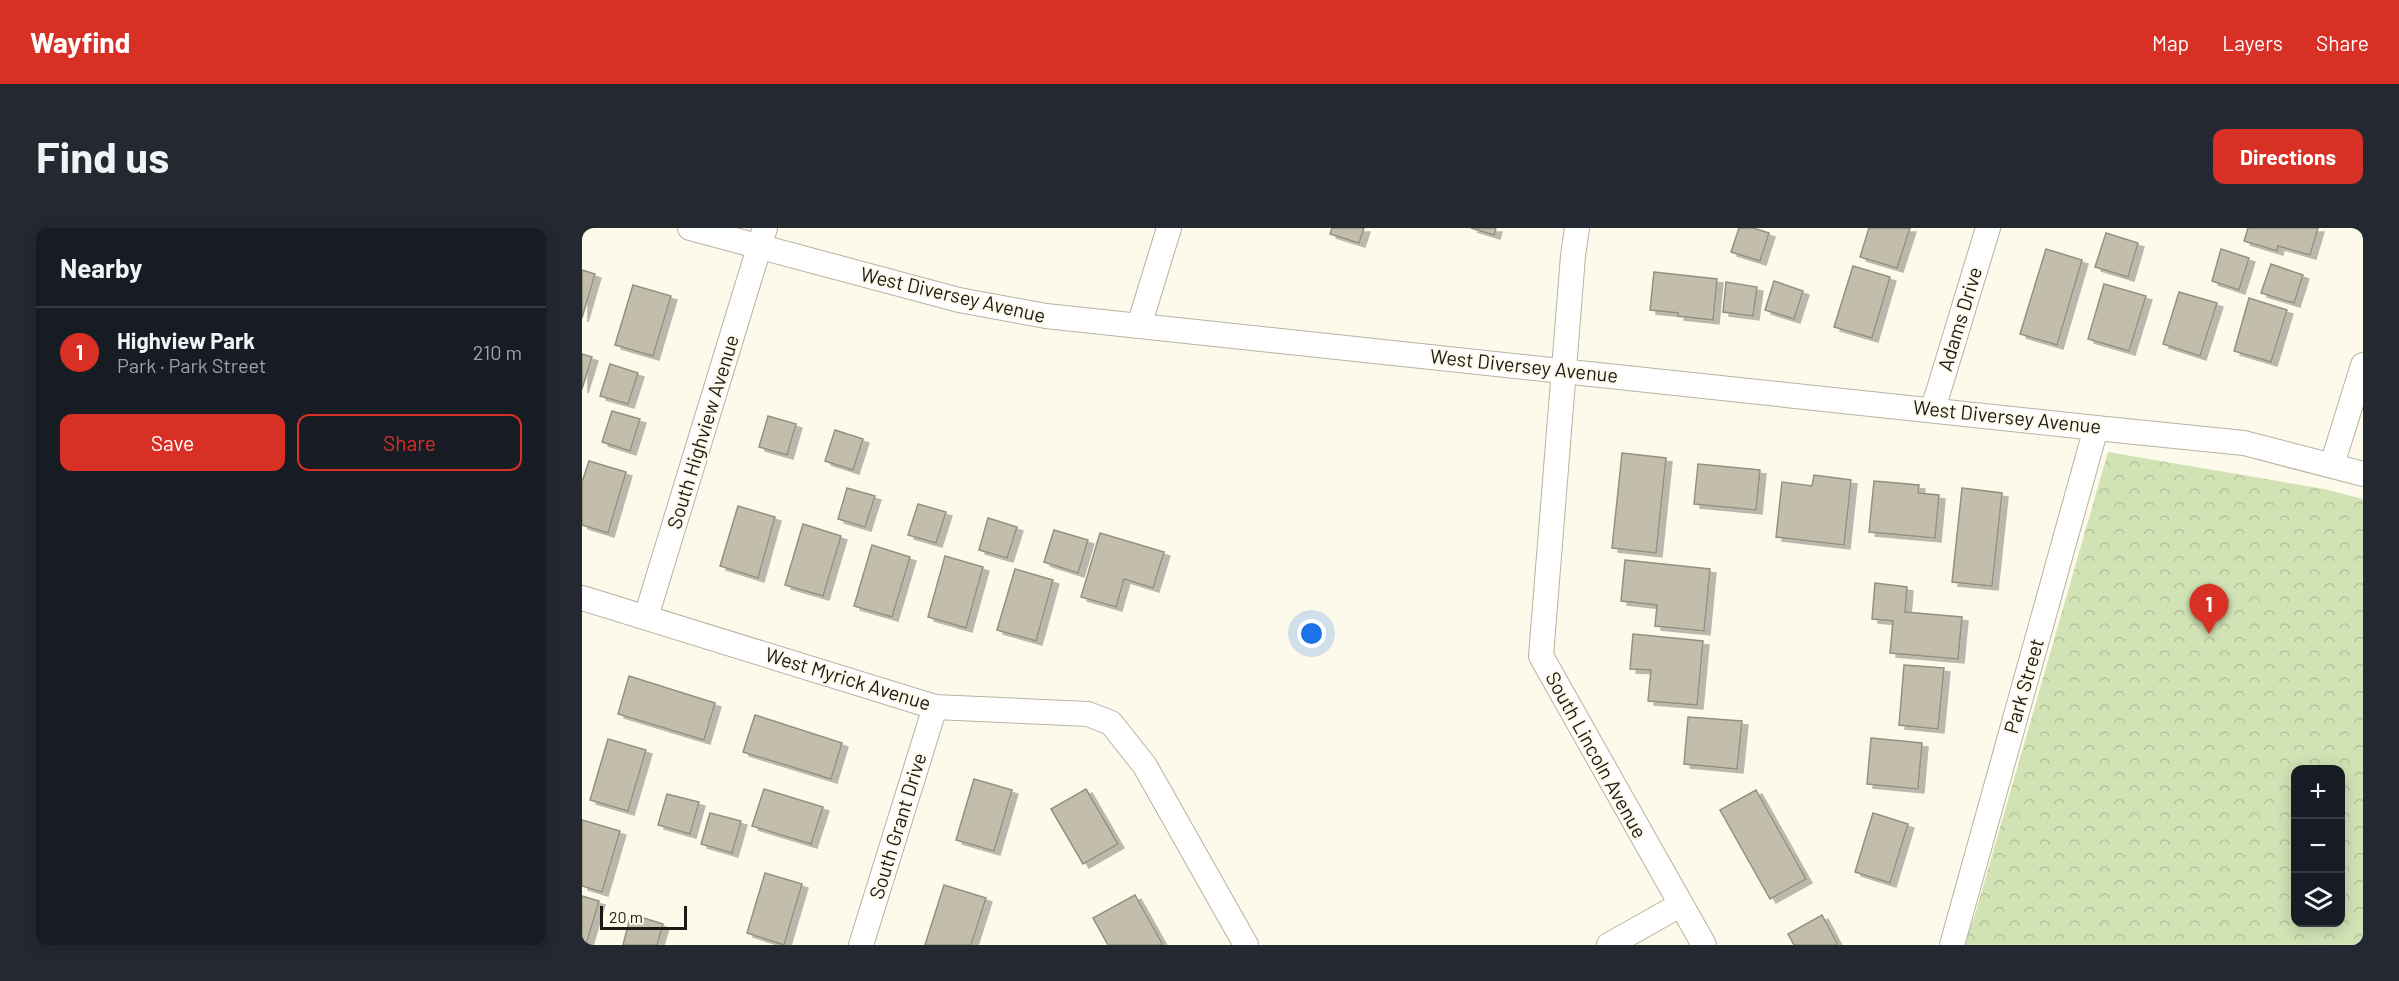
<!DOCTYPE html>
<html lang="en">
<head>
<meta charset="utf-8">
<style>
  :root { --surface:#171b24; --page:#242831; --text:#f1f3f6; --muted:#9ea1a6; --line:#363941; --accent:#d93025 }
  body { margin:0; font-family:Barlow,sans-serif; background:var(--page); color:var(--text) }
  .controls { position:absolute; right:18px; bottom:18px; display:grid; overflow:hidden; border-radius:12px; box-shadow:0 3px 15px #0003 }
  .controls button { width:54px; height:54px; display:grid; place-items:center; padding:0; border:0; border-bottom:2px solid var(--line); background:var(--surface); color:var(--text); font:30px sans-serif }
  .scale { position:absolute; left:18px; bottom:15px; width:87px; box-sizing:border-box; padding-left:6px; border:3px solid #1c1a14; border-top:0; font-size:16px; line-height:21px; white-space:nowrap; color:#1c1a14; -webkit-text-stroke:4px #fefaeb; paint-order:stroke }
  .you { position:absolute; left:730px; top:406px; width:21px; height:21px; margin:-15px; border:4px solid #fff; border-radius:50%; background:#1a73e8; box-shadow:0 0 0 9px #1a73e833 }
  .badge { display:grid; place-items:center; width:39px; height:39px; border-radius:50%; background:var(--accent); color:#fff; font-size:20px; font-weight:700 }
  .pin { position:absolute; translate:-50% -50px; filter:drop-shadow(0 2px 3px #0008) }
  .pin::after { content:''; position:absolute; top:32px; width:21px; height:18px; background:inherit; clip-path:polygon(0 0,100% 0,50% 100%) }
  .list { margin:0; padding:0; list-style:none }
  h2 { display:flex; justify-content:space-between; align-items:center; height:78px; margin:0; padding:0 24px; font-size:26px }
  h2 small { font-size:20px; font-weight:400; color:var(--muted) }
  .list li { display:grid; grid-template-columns:39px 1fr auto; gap:18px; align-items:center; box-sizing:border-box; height:90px; padding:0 24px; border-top:2px solid var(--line) }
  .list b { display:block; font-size:22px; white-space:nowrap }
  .list p { margin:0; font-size:20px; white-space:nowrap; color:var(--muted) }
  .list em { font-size:20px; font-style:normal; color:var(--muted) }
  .actions { display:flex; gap:12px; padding:18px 24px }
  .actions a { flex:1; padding:14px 0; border:2px solid var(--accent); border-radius:12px; text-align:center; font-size:21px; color:var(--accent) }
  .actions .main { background:var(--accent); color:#fff }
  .icon { flex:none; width:33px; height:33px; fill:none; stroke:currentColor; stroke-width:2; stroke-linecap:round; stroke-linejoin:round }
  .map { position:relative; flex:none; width:1781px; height:717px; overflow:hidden; border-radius:12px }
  header { display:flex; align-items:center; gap:36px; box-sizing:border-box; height:84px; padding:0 30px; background:var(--accent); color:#fff }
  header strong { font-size:28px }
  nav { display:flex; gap:33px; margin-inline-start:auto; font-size:21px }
  .intro { display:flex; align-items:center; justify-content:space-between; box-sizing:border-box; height:144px; padding:0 36px }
  h1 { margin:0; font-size:42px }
  .button { padding:15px 27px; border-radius:12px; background:var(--accent); color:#fff; font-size:21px; font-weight:700 }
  main { display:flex; gap:36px; padding:0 36px }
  aside { flex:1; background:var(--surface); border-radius:12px; box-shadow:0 3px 15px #0003 }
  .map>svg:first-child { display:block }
  .park { fill:url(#park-crowns); fill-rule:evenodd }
  .building { fill:#c3beac; stroke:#95907f; stroke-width:1.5; filter:url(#shadow) }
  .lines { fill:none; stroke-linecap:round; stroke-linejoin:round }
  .street-casing { stroke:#b7b2a1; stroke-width:26 }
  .street { stroke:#fff; stroke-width:24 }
  .labels { text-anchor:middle; stroke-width:4.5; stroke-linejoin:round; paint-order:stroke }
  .street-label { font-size:20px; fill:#1c1a14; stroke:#fefaeb }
</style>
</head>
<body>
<header>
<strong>Wayfind</strong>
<nav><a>Map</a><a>Layers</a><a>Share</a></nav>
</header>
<div class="intro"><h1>Find us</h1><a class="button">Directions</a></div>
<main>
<aside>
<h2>Nearby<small></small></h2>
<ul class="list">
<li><span class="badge">1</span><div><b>Highview Park</b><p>Park · Park Street</p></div><em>210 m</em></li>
</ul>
<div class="actions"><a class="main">Save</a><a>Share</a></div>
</aside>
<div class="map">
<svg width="1781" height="717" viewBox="0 0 1781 717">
  <defs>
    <pattern id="park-crowns" width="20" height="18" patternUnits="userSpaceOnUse" patternTransform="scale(1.5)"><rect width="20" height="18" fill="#d1e3b5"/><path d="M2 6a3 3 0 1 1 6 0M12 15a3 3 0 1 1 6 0" fill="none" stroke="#b3c29b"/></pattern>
    <filter id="shadow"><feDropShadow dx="6" dy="4" stdDeviation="0" flood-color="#0004"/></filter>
  </defs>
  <rect width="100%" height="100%" fill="#fefaeb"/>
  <path class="park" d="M1526 224 1742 261 1781 271V717H1379L1392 690ZM1714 542H1758V694H1714Z"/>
  <g class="building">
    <polygon points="750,0 782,0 777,15 748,6"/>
    <polygon points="889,0 914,0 912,7"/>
    <polygon points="1157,0 1171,0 1187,5 1178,33 1149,24"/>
    <polygon points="1287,0 1328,0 1315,40 1278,29"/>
    <polygon points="1666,0 1736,0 1728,27 1696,18 1695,23 1662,13"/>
    <polygon points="1524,5 1556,15 1546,49 1513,39"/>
    <polygon points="1464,21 1500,32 1475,117 1438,106"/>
    <polygon points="1639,21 1667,30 1657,62 1630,53"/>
    <polygon points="1689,36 1721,47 1712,75 1679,65"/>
    <polygon points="1271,38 1308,49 1290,110 1252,99"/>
    <polygon points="0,42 13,46 0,90"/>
    <polygon points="1072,44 1135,51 1131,92 1096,88 1096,85 1068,82"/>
    <polygon points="1192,53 1221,63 1212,91 1183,82"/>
    <polygon points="1144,54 1175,59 1171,88 1141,84"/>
    <polygon points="1522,56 1564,68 1547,123 1506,111"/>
    <polygon points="51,57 89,68 71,128 33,117"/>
    <polygon points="1597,64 1635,75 1618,128 1581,116"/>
    <polygon points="1667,70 1705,82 1689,134 1652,123"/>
    <polygon points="0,126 10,129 0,161"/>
    <polygon points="28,136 56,145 46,176 18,168"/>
    <polygon points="30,183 58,191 48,223 20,214"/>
    <polygon points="186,188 214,196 205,227 177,219"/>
    <polygon points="253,202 281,211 271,242 243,233"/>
    <polygon points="1040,225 1084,230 1074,325 1030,320"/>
    <polygon points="7,233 44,244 26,305 0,297 0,254"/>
    <polygon points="1116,236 1178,242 1174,282 1112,276"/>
    <polygon points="1232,247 1269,252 1262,317 1194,309 1200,254 1230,258"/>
    <polygon points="1292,253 1337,257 1336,265 1357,267 1353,310 1287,304"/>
    <polygon points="265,260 293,268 283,299 256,291"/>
    <polygon points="1380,260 1420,265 1410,358 1370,354"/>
    <polygon points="336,276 364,284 354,315 326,307"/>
    <polygon points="156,278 193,289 176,350 138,338"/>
    <polygon points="406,290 435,299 425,330 397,322"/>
    <polygon points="221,296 259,308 241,368 203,357"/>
    <polygon points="472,302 506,312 496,345 462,334"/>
    <polygon points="518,305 582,324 571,360 542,351 534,379 499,369"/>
    <polygon points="290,317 328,329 310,389 272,378"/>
    <polygon points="363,328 401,339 384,400 346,389"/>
    <polygon points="1043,332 1128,341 1122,403 1073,398 1075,377 1039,373"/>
    <polygon points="433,341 471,352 454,413 415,402"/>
    <polygon points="1293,355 1325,359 1323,384 1380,389 1376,431 1308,425 1311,393 1290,391"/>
    <polygon points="1051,406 1121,413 1115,477 1066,473 1069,442 1048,441"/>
    <polygon points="1322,437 1362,440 1356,501 1317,497"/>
    <polygon points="47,448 133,475 122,512 36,486"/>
    <polygon points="173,487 260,515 249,551 161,524"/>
    <polygon points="1106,489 1160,493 1155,541 1102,536"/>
    <polygon points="1289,510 1340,515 1336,561 1285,556"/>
    <polygon points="26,511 64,522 46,583 8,572"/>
    <polygon points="392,551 430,562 412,623 374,612"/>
    <polygon points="182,561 241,579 229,616 170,598"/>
    <polygon points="504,561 536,616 501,636 469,581"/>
    <polygon points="1174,562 1224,651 1188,671 1138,582"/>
    <polygon points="85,566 117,574 108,606 76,597"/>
    <polygon points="128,585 159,593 150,625 119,616"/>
    <polygon points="1291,585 1326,596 1308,655 1273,644"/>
    <polygon points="0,592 38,603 20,664 0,658"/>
    <polygon points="183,645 220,656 202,717 165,705"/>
    <polygon points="362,657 404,670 389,717 343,717"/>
    <polygon points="553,667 581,717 526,717 511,690"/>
    <polygon points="0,668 17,673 4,717 0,717"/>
    <polygon points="49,686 81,696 75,717 41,717"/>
    <polygon points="1240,687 1256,717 1212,717 1206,706"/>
  </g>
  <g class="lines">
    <g class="street-casing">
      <g id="street">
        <polyline points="108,0 377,72 464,88 1514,200 1662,215 1781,246"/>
        <polyline points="995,0 991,28 959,428 1122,717"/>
        <polyline points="557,98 587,0"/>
        <polyline points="1351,181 1406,0"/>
        <polyline points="1750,237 1781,137"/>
        <polyline points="0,370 353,479 506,486 529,495 563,538 664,717"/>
        <polyline points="64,389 183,0"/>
        <polyline points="279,717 353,479"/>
        <polyline points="1027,717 1098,677"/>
        <polyline points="1370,717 1514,200"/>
      </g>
    </g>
    <use href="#street" class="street"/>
  </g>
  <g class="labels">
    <g class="street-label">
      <text transform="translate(371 67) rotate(13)" y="7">West Diversey Avenue</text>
      <text transform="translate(1378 91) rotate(-73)" y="7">Adams Drive</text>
      <text transform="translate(942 138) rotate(6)" y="7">West Diversey Avenue</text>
      <text transform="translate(1425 189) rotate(6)" y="7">West Diversey Avenue</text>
      <text transform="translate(121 204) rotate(-73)" y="7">South Highview Avenue</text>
      <text transform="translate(266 451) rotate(17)" y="7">West Myrick Avenue</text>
      <text transform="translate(1442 458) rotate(-74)" y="7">Park Street</text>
      <text transform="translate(1014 527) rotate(61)" y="7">South Lincoln Avenue</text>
      <text transform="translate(316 598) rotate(-73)" y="7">South Grant Drive</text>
    </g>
  </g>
</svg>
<div class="controls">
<button>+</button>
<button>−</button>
<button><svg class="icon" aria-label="layers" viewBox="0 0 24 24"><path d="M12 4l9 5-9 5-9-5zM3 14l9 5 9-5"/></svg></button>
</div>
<div class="scale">20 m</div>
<div class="you"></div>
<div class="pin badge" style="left:1627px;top:406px">1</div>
</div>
</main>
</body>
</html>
